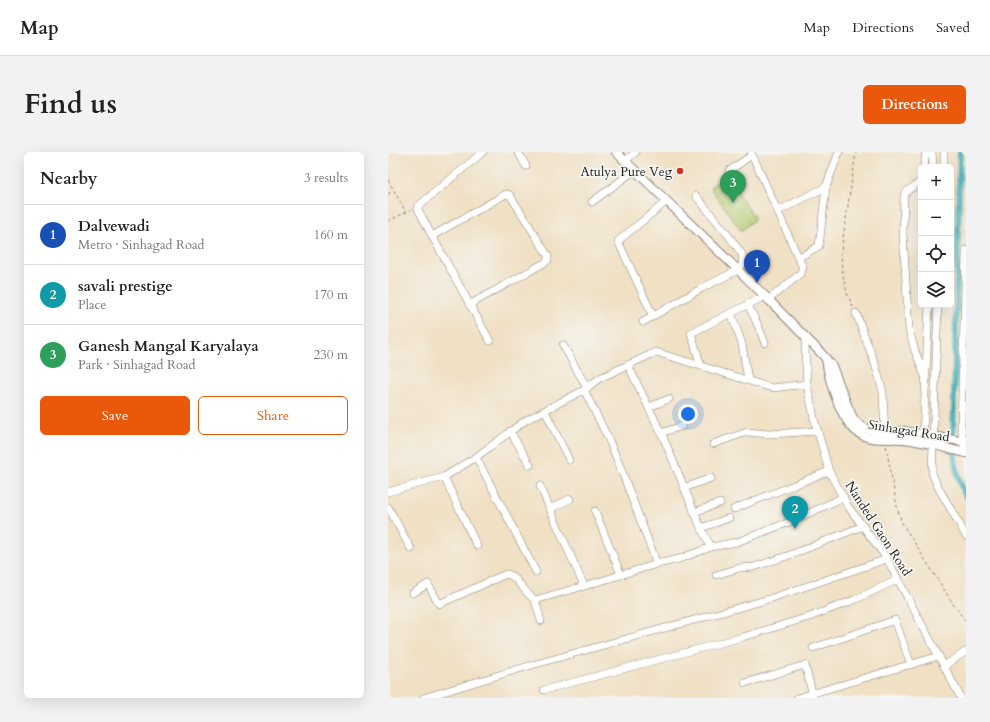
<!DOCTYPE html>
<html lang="en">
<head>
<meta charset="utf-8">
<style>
  :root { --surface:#fff; --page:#f2f2f2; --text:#222; --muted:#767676; --line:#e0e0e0; --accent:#ea580c }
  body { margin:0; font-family:Cardo,serif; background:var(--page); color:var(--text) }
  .controls { position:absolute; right:12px; top:12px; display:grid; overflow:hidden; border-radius:6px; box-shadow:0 4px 16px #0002 }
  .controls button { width:36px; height:36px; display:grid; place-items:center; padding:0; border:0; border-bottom:1px solid var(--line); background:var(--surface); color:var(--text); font:20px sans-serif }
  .you { position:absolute; left:300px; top:262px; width:14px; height:14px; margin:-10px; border:3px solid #fff; border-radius:50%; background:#1a73e8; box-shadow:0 0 0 6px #1a73e833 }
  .badge { display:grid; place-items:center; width:26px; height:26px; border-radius:50%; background:var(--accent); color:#fff; font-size:13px; font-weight:700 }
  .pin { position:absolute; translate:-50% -33px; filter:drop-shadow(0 1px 2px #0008) }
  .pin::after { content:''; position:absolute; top:21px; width:14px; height:12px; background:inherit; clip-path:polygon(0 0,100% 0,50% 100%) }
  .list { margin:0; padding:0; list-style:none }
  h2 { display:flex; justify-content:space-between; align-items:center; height:52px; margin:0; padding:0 16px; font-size:17px }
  h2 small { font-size:13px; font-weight:400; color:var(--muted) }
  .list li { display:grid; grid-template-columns:26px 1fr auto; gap:12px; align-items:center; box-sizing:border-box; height:60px; padding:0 16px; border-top:1px solid var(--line) }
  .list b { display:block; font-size:15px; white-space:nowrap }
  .list p { margin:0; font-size:13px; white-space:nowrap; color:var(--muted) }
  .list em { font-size:13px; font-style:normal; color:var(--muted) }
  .actions { display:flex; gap:8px; padding:12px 16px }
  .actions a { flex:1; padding:9px 0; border:1px solid var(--accent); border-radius:6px; text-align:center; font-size:14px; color:var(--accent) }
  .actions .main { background:var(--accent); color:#fff }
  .icon { flex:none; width:22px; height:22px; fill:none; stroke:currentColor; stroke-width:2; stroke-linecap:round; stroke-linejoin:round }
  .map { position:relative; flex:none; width:578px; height:546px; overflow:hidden; border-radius:6px }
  header { display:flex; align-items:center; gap:24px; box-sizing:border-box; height:56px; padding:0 20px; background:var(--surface); border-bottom:1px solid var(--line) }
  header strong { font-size:19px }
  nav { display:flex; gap:22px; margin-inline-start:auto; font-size:14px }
  .intro { display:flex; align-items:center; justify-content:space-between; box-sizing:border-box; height:96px; padding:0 24px }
  h1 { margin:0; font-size:28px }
  .button { padding:10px 18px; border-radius:6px; background:var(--accent); color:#fff; font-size:14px; font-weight:700 }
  main { display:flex; gap:24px; padding:0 24px }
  aside { flex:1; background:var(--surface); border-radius:6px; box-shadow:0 4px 16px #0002 }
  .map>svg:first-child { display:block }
  .green { fill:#b3ca6f; stroke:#687346 }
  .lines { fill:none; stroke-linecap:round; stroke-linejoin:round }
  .canal { stroke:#3cadb7; stroke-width:6 }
  .minor-casing { stroke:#867e70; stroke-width:8 }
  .major-casing { stroke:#867e70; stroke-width:10 }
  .path { stroke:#867e70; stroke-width:1; stroke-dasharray:3 3; stroke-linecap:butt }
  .minor { stroke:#fff; stroke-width:7 }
  .major { stroke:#fff; stroke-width:8 }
  .poi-dot { fill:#c8321e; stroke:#f6f6f2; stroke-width:1.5 }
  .labels { text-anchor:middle; stroke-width:3.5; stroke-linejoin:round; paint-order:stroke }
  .poi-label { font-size:13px; fill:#1c1c1c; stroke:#f6f6f2; text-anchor:end }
  .street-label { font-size:13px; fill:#1c1c1c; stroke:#f6f6f2 }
</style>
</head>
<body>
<header>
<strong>Map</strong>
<nav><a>Map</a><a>Directions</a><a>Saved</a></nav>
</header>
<div class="intro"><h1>Find us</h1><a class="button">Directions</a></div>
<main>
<aside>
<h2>Nearby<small>3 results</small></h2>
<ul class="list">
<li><span class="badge" style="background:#1a4fb4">1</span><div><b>Dalvewadi</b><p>Metro · Sinhagad Road</p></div><em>160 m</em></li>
<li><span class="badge" style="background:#0f9aa8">2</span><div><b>savali prestige</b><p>Place</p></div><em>170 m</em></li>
<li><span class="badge" style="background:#2e9e5b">3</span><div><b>Ganesh Mangal Karyalaya</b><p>Park · Sinhagad Road</p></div><em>230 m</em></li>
</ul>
<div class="actions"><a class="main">Save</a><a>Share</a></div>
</aside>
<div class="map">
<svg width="578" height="546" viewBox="0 0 578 546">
  <rect width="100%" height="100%" fill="#f6f6f2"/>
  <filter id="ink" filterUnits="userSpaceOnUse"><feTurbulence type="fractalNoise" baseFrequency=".025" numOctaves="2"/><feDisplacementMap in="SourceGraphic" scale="8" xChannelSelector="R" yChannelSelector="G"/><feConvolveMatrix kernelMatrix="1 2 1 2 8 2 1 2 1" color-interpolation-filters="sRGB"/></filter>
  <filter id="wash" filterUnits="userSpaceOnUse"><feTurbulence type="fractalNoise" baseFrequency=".012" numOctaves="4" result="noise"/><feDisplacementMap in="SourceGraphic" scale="16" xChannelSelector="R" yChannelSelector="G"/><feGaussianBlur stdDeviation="0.9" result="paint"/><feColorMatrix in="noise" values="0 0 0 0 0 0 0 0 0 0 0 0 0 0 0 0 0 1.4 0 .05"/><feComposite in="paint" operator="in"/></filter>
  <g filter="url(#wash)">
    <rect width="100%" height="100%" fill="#f0e0c4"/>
    <polygon class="green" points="338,23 367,67 353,79 322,35"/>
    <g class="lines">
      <path class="canal" d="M572 0 565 291C567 308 569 329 578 344"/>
    </g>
  </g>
  <g filter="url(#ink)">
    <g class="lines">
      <g class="minor-casing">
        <g id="minor">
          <polyline points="95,0 29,55 44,84 102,189"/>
          <polyline points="130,0 138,14"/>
          <polyline points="363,0 415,116 411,123 380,148"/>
          <polyline points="544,0 545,15"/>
          <polyline points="237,9 248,0"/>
          <polyline points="536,15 538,0"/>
          <polyline points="556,15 556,0"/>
          <polyline points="341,19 364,3"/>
          <path d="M533 28C528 35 520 36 516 43L515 82 521 177 527 199 538 227"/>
          <polyline points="204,50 247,18"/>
          <polyline points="390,59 438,35 451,0"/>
          <polyline points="44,84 118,42 122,43 160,104 160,108 158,110 81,153"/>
          <polyline points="410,106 431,94 438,35"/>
          <polyline points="360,153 369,171 377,191"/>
          <polyline points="550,153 544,321 549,333 578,384"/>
          <polyline points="343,161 354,192 360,228"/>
          <polyline points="468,161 487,212 495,240 497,283"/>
          <polyline points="265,164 230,89 279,49"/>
          <polyline points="255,170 314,136 350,118 355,112 354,102 340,83 308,44"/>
          <polyline points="418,185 417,198 419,232 426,266 441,319 459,353 499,407 573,546"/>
          <polyline points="175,193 199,236"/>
          <polyline points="240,213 276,287 313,376 323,395"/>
          <polyline points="313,214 303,181 377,144"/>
          <polyline points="196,238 220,286 231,312 269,412 291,407 323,395 349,390 404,369 456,345"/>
          <polyline points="261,255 281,247"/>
          <polyline points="157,259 181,308"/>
          <polyline points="122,279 142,313"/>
          <polyline points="273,281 294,274"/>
          <polyline points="535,286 541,153"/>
          <polyline points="325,292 359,280 381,282 430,279"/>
          <polyline points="577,301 573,274 578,98"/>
          <polyline points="88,305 148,420"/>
          <polyline points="56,325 89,394"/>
          <polyline points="152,334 196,434"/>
          <polyline points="296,336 323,326"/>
          <polyline points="0,340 56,325 88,305 138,268 196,238 212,226 268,200 384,236 419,232"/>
          <polyline points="0,355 23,397"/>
          <polyline points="162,357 182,347"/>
          <polyline points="346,357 441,319"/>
          <polyline points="207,359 233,423"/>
          <polyline points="306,360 332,351"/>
          <polyline points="313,376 341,366"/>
          <polyline points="328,423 351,416 366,415 402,403 475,374"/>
          <path d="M25 441 40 432 51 452 118 422C128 422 136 441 147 448"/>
          <polyline points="153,469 147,448 196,434 269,412"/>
          <polyline points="425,496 507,468 523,513"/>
          <polyline points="556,514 577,500"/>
          <polyline points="357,531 417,513 425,544"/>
          <polyline points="156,538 355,485 424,464 466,448 511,427"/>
          <polyline points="35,546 144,513 381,447 499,407"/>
          <polyline points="409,546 551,504"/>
        </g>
      </g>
      <g class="major-casing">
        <g id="major">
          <polyline points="228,0 377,144 433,201 444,214 460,255 465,266 470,272 477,276 486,279 515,279 578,290"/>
          <path d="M438 207C441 229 454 276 476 284 489 289 502 286 515 287 536 289 557 296 578 301"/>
        </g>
      </g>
      <g class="path">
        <polyline points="0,28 18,60"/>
        <polyline points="0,42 5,39"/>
        <polyline points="0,69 23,58"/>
        <polyline points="465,155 459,141 454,119 453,100 468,0"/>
        <polyline points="498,294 509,355 514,371 567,455 578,469"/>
      </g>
      <use href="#minor" class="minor"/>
      <use href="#major" class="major"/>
    </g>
  </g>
  <circle class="poi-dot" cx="292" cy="19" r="4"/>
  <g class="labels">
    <g class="poi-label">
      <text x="284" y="24">Atulya Pure Veg</text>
    </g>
    <g class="street-label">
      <text transform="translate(521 278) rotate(9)" y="5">Sinhagad Road</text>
      <text transform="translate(491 376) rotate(57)" y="5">Nanded Gaon Road</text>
    </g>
  </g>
</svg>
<div class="controls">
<button>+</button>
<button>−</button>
<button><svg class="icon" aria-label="locate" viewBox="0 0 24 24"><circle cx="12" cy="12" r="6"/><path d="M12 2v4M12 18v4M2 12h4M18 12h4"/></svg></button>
<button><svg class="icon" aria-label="layers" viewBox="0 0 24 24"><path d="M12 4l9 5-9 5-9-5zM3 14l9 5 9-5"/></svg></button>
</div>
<div class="you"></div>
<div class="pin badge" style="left:369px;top:131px;background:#1a4fb4">1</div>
<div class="pin badge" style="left:407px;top:377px;background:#0f9aa8">2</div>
<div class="pin badge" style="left:345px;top:51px;background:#2e9e5b">3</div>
</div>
</main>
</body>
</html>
